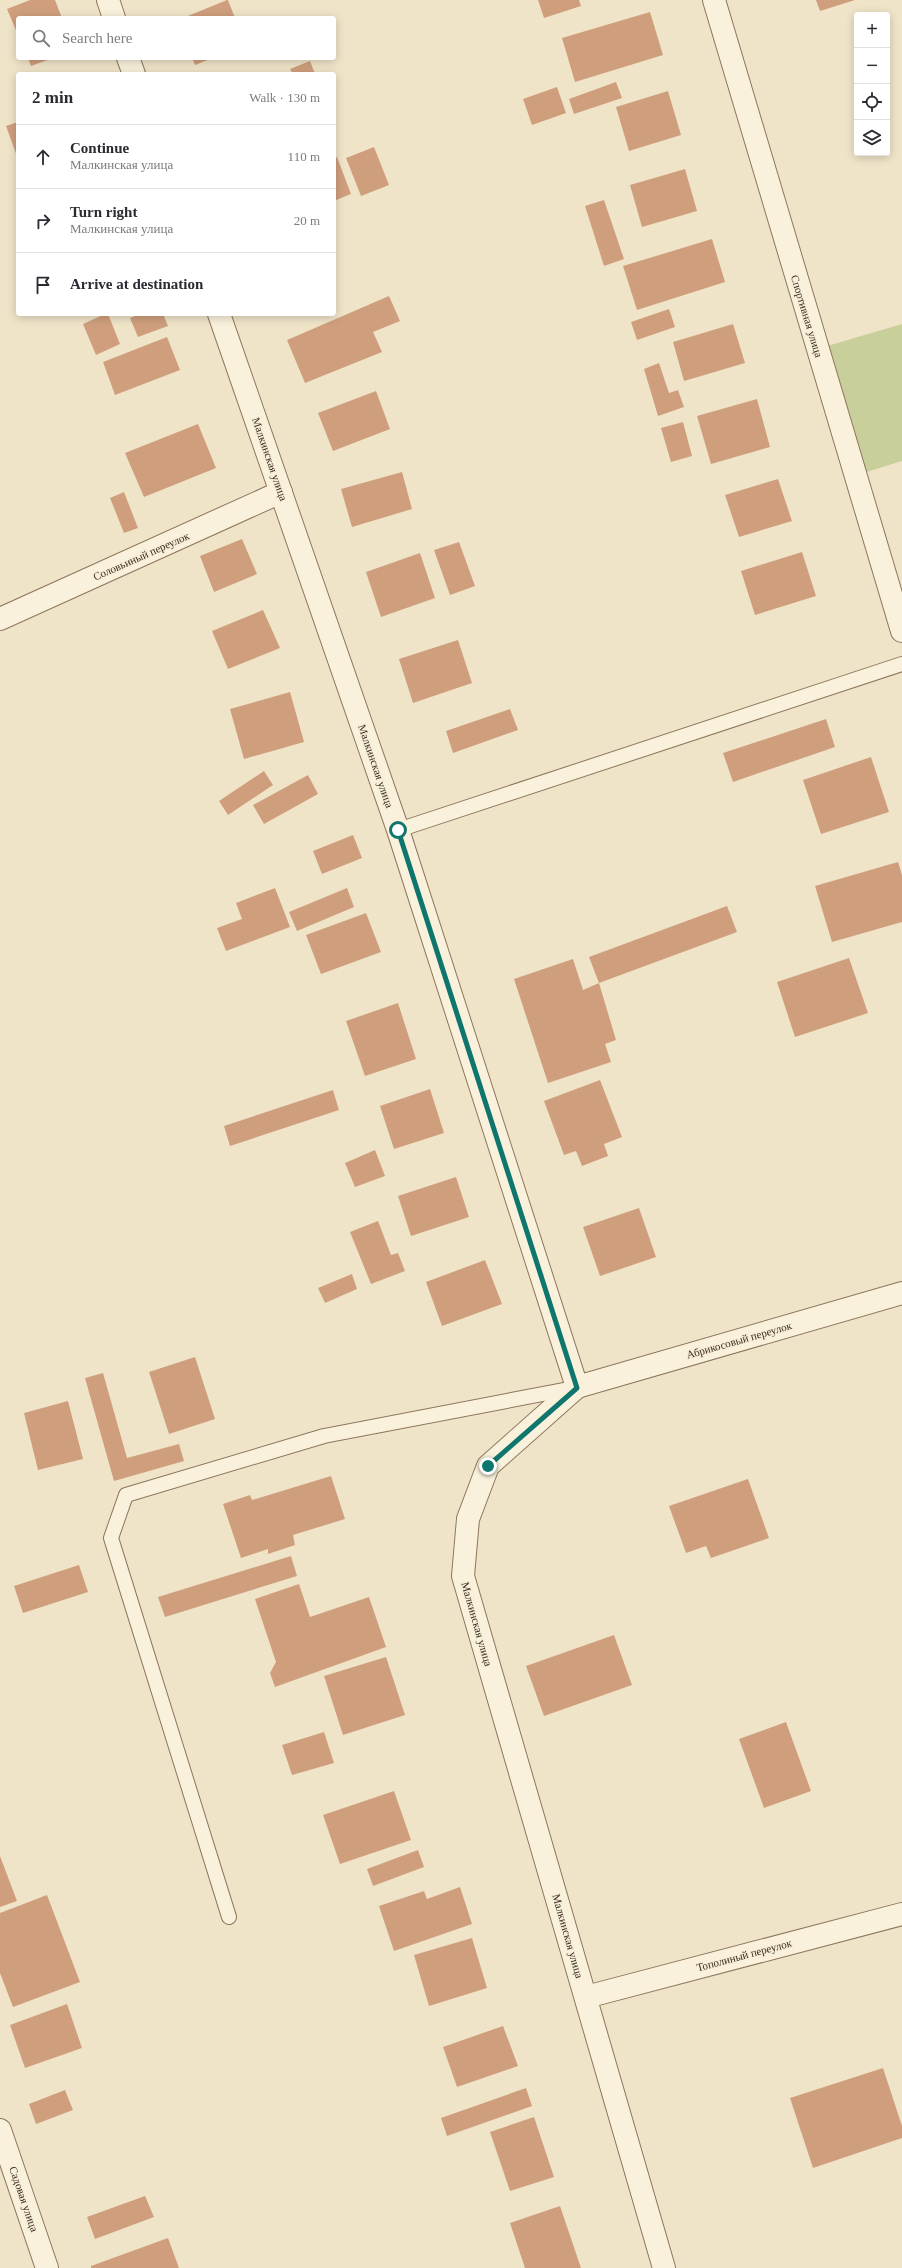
<!DOCTYPE html>
<html lang="en">
<head>
<meta charset="utf-8">
<style>
  :root { --surface:#fff; --page:#f7f7f7; --text:#2b2b33; --muted:#7c7c81; --line:#e1e1e2 }
  body { margin:0; font-family:Georgia,serif; background:var(--page); color:var(--text) }
  .controls { position:absolute; right:12px; top:12px; display:grid; overflow:hidden; border-radius:4px; box-shadow:0 2px 10px #0003 }
  .controls button { width:36px; height:36px; display:grid; place-items:center; padding:0; border:0; border-bottom:1px solid var(--line); background:var(--surface); color:var(--text); font:20px sans-serif }
  .stop { position:absolute; width:12px; height:12px; margin:-9px; border:3px solid #0f766e; border-radius:50%; background:#fff }
  .stop.end { background:#0f766e; border-color:#fff; box-shadow:0 1px 4px #0008 }
  .list { margin:0; padding:0; list-style:none }
  h2 { display:flex; justify-content:space-between; align-items:center; height:52px; margin:0; padding:0 16px; font-size:17px }
  h2 small { font-size:13px; font-weight:400; color:var(--muted) }
  .list li { display:grid; grid-template-columns:26px 1fr auto; gap:12px; align-items:center; box-sizing:border-box; height:64px; padding:0 16px; border-top:1px solid var(--line) }
  .list b { display:block; font-size:15px; white-space:nowrap }
  .list p { margin:0; font-size:13px; white-space:nowrap; color:var(--muted) }
  .list em { font-size:13px; font-style:normal; color:var(--muted) }
  .icon { flex:none; width:22px; height:22px; fill:none; stroke:currentColor; stroke-width:2; stroke-linecap:round; stroke-linejoin:round }
  .map { position:relative; flex:none; width:902px; height:2268px; overflow:hidden }
  .search { position:absolute; background:var(--surface); box-shadow:0 2px 10px #0003; left:16px; top:16px; width:320px; height:44px; display:flex; align-items:center; gap:10px; box-sizing:border-box; padding:0 14px; border-radius:4px; color:var(--muted); font-size:15px }
  .panel { position:absolute; background:var(--surface); box-shadow:0 2px 10px #0003; left:16px; top:72px; width:320px; height:244px; border-radius:4px }
  .map>svg:first-child { display:block }
  .green { fill:#c9cf9b }
  .building { fill:#cf9f7d }
  .lines { fill:none; stroke-linecap:round; stroke-linejoin:round }
  .service-casing { stroke:#8d765c; stroke-width:16 }
  .minor-casing { stroke:#8d765c; stroke-width:24 }
  .service { stroke:#faf1dc; stroke-width:14 }
  .minor { stroke:#faf1dc; stroke-width:22 }
  .route { stroke:#0f766e; stroke-width:5 }
  .labels { text-anchor:middle; stroke-width:3; stroke-linejoin:round; paint-order:stroke }
  .street-label { font-size:11px; fill:#3d2e20; stroke:#f7eed8 }
</style>
</head>
<body>
<div class="map">
<svg width="902" height="2268" viewBox="0 0 902 2268">
  <rect width="100%" height="100%" fill="#f0e4c8"/>
  <polygon class="green" points="902,324 902,461 857,475 817,349"/>
  <g class="building">
    <polygon points="30,0 55,0 62,18 18,18 18,35 7,9"/>
    <polygon points="228,0 235,18 183,18 227,0"/>
    <polygon points="538,0 579,0 581,6 544,18"/>
    <polygon points="816,0 855,0 820,11"/>
    <polygon points="650,12 663,55 575,82 562,38"/>
    <polygon points="28,58 53,58 31,66"/>
    <polygon points="192,58 213,58 195,65"/>
    <polygon points="310,61 315,74 293,74 290,69"/>
    <polygon points="616,82 622,98 574,114 569,99"/>
    <polygon points="557,87 566,113 532,125 523,99"/>
    <polygon points="668,91 681,135 629,151 616,107"/>
    <polygon points="18,122 18,159 6,126"/>
    <polygon points="374,147 389,185 361,196 346,158"/>
    <polygon points="337,157 351,194 334,201 334,159"/>
    <polygon points="685,169 697,211 642,227 630,185"/>
    <polygon points="604,200 624,259 604,266 585,206"/>
    <polygon points="712,239 725,282 637,310 623,266"/>
    <polygon points="389,296 400,321 373,332 382,352 305,383 287,340"/>
    <polygon points="669,309 675,327 637,340 631,322"/>
    <polygon points="105,314 108,314 120,344 96,355 83,324"/>
    <polygon points="140,314 163,314 168,326 138,337 130,318"/>
    <polygon points="733,324 745,363 684,381 673,342"/>
    <polygon points="167,337 180,370 115,395 103,362"/>
    <polygon points="659,363 669,393 678,390 684,407 658,416 644,369"/>
    <polygon points="376,391 390,429 333,451 318,413"/>
    <polygon points="757,399 770,447 711,464 697,416"/>
    <polygon points="683,422 692,456 671,462 661,428"/>
    <polygon points="198,424 216,468 144,497 125,453"/>
    <polygon points="402,472 412,509 352,527 341,489"/>
    <polygon points="778,479 792,521 739,537 725,495"/>
    <polygon points="124,492 138,528 124,533 110,498"/>
    <polygon points="242,539 257,574 214,592 200,556"/>
    <polygon points="459,542 475,586 450,595 434,550"/>
    <polygon points="802,552 816,596 755,615 741,571"/>
    <polygon points="420,553 435,598 381,617 366,572"/>
    <polygon points="263,610 280,648 228,669 212,631"/>
    <polygon points="458,640 472,683 413,703 399,659"/>
    <polygon points="290,692 304,742 244,759 230,709"/>
    <polygon points="510,709 518,730 453,753 446,731"/>
    <polygon points="826,719 835,747 733,782 723,753"/>
    <polygon points="871,757 889,812 821,834 803,780"/>
    <polygon points="264,771 273,785 228,815 219,801"/>
    <polygon points="308,775 318,794 264,824 253,805"/>
    <polygon points="353,835 362,858 322,874 313,851"/>
    <polygon points="898,862 902,875 902,922 832,942 815,886"/>
    <polygon points="275,888 290,927 226,951 217,928 242,919 236,903"/>
    <polygon points="347,888 354,907 297,931 289,912"/>
    <polygon points="727,906 737,932 599,983 589,957"/>
    <polygon points="366,913 381,952 321,974 306,935"/>
    <polygon points="849,958 868,1013 795,1037 777,982"/>
    <polygon points="573,959 583,990 599,983 616,1040 605,1044 611,1062 548,1083 514,979"/>
    <polygon points="398,1003 416,1059 365,1076 346,1021"/>
    <polygon points="600,1080 622,1137 604,1144 608,1156 582,1166 576,1151 564,1155 544,1101"/>
    <polygon points="430,1089 444,1133 394,1149 380,1106"/>
    <polygon points="333,1090 339,1110 230,1146 224,1126"/>
    <polygon points="375,1150 385,1176 355,1187 345,1163"/>
    <polygon points="456,1177 469,1217 411,1236 398,1196"/>
    <polygon points="639,1208 656,1257 600,1276 583,1227"/>
    <polygon points="378,1221 391,1255 398,1253 405,1271 371,1284 350,1232"/>
    <polygon points="485,1260 502,1304 442,1326 426,1282"/>
    <polygon points="352,1274 357,1289 325,1303 318,1288"/>
    <polygon points="195,1357 215,1419 169,1434 149,1372"/>
    <polygon points="103,1373 127,1458 179,1444 184,1461 114,1481 85,1378"/>
    <polygon points="68,1401 83,1459 38,1470 24,1413"/>
    <polygon points="331,1476 345,1519 293,1535 295,1545 268,1554 268,1549 241,1558 223,1504 250,1495 252,1500"/>
    <polygon points="748,1479 769,1538 711,1558 706,1546 686,1553 669,1506"/>
    <polygon points="291,1556 297,1576 165,1617 158,1597"/>
    <polygon points="79,1565 88,1592 23,1613 14,1586"/>
    <polygon points="299,1584 310,1617 369,1597 386,1647 275,1687 270,1673 276,1662 255,1599"/>
    <polygon points="614,1635 632,1685 544,1716 526,1666"/>
    <polygon points="386,1657 405,1715 343,1735 324,1676"/>
    <polygon points="786,1722 811,1791 764,1808 739,1739"/>
    <polygon points="324,1732 334,1763 292,1775 282,1745"/>
    <polygon points="394,1791 411,1840 340,1864 323,1815"/>
    <polygon points="418,1850 424,1867 373,1886 367,1869"/>
    <polygon points="0,1856 17,1901 0,1907"/>
    <polygon points="460,1887 472,1924 394,1951 379,1906 424,1891 427,1899"/>
    <polygon points="47,1895 80,1982 13,2007 0,1973 0,1913"/>
    <polygon points="472,1938 487,1988 429,2006 414,1955"/>
    <polygon points="67,2004 82,2048 25,2068 10,2025"/>
    <polygon points="503,2026 518,2066 457,2087 443,2047"/>
    <polygon points="883,2068 902,2126 902,2138 813,2168 790,2098"/>
    <polygon points="526,2088 532,2106 447,2136 441,2118"/>
    <polygon points="65,2090 73,2110 36,2124 29,2104"/>
    <polygon points="534,2117 554,2177 510,2191 490,2132"/>
    <polygon points="145,2196 154,2217 95,2239 87,2217"/>
    <polygon points="560,2206 581,2268 525,2268 510,2223"/>
    <polygon points="168,2238 179,2268 91,2268 91,2266"/>
  </g>
  <g class="lines">
    <g class="service-casing">
      <g id="service">
        <polyline points="398,830 902,664"/>
        <polyline points="229,1917 111,1538 126,1495 324,1436 574,1388"/>
      </g>
    </g>
    <g class="minor-casing">
      <g id="minor">
        <polyline points="108,0 114,18"/>
        <polyline points="714,0 902,631"/>
        <polyline points="128,58 134,74"/>
        <polyline points="219,314 398,830 577,1387 488,1466 468,1519 463,1576 664,2268"/>
        <polyline points="0,619 281,492"/>
        <polyline points="577,1387 902,1293"/>
        <polyline points="586,1997 902,1914"/>
        <polyline points="0,2130 47,2268"/>
      </g>
    </g>
    <use href="#service" class="service"/>
    <use href="#minor" class="minor"/>
  </g>
  <g class="lines">
    <polyline class="route" points="398,830 577,1388 488,1466"/>
  </g>
  <g class="labels">
    <g class="street-label">
      <text transform="translate(807 316) rotate(73)" y="4">Спортивная улица</text>
      <text transform="translate(270 459) rotate(71)" y="4">Малкинская улица</text>
      <text transform="translate(141 556) rotate(-24)" y="4">Соловьиный переулок</text>
      <text transform="translate(376 766) rotate(71)" y="4">Малкинская улица</text>
      <text transform="translate(739 1340) rotate(-16)" y="4">Абрикосовый переулок</text>
      <text transform="translate(477 1624) rotate(74)" y="4">Малкинская улица</text>
      <text transform="translate(568 1936) rotate(74)" y="4">Малкинская улица</text>
      <text transform="translate(744 1955) rotate(-15)" y="4">Тополиный переулок</text>
      <text transform="translate(24 2199) rotate(71)" y="4">Садовая улица</text>
    </g>
  </g>
</svg>
<div class="controls">
<button>+</button>
<button>−</button>
<button><svg class="icon" aria-label="locate" viewBox="0 0 24 24"><circle cx="12" cy="12" r="6"/><path d="M12 2v4M12 18v4M2 12h4M18 12h4"/></svg></button>
<button><svg class="icon" aria-label="layers" viewBox="0 0 24 24"><path d="M12 4l9 5-9 5-9-5zM3 14l9 5 9-5"/></svg></button>
</div>
<div class="stop" style="left:398px;top:830px"></div>
<div class="stop end" style="left:488px;top:1466px"></div>
<div class="search"><svg class="icon" aria-label="search" viewBox="0 0 24 24"><circle cx="10" cy="10" r="6"/><path d="M15 15l6 6"/></svg>Search here</div>
<section class="panel">
<h2>2 min<small>Walk · 130 m</small></h2>
<ul class="list">
<li><svg class="icon" aria-label="ahead" viewBox="0 0 24 24"><path d="M12 20V5M6 11l6-6 6 6"/></svg><div><b>Continue</b><p>Малкинская улица</p></div><em>110 m</em></li>
<li><svg class="icon" aria-label="right" viewBox="0 0 24 24"><path d="M7 20v-9h11M14 6l5 5-5 5"/></svg><div><b>Turn right</b><p>Малкинская улица</p></div><em>20 m</em></li>
<li><svg class="icon" aria-label="arrive" viewBox="0 0 24 24"><path d="M6 21V4h12l-3 4 3 4H6"/></svg><div><b>Arrive at destination</b></div></li>
</ul>
</section>
</div>
</body>
</html>
